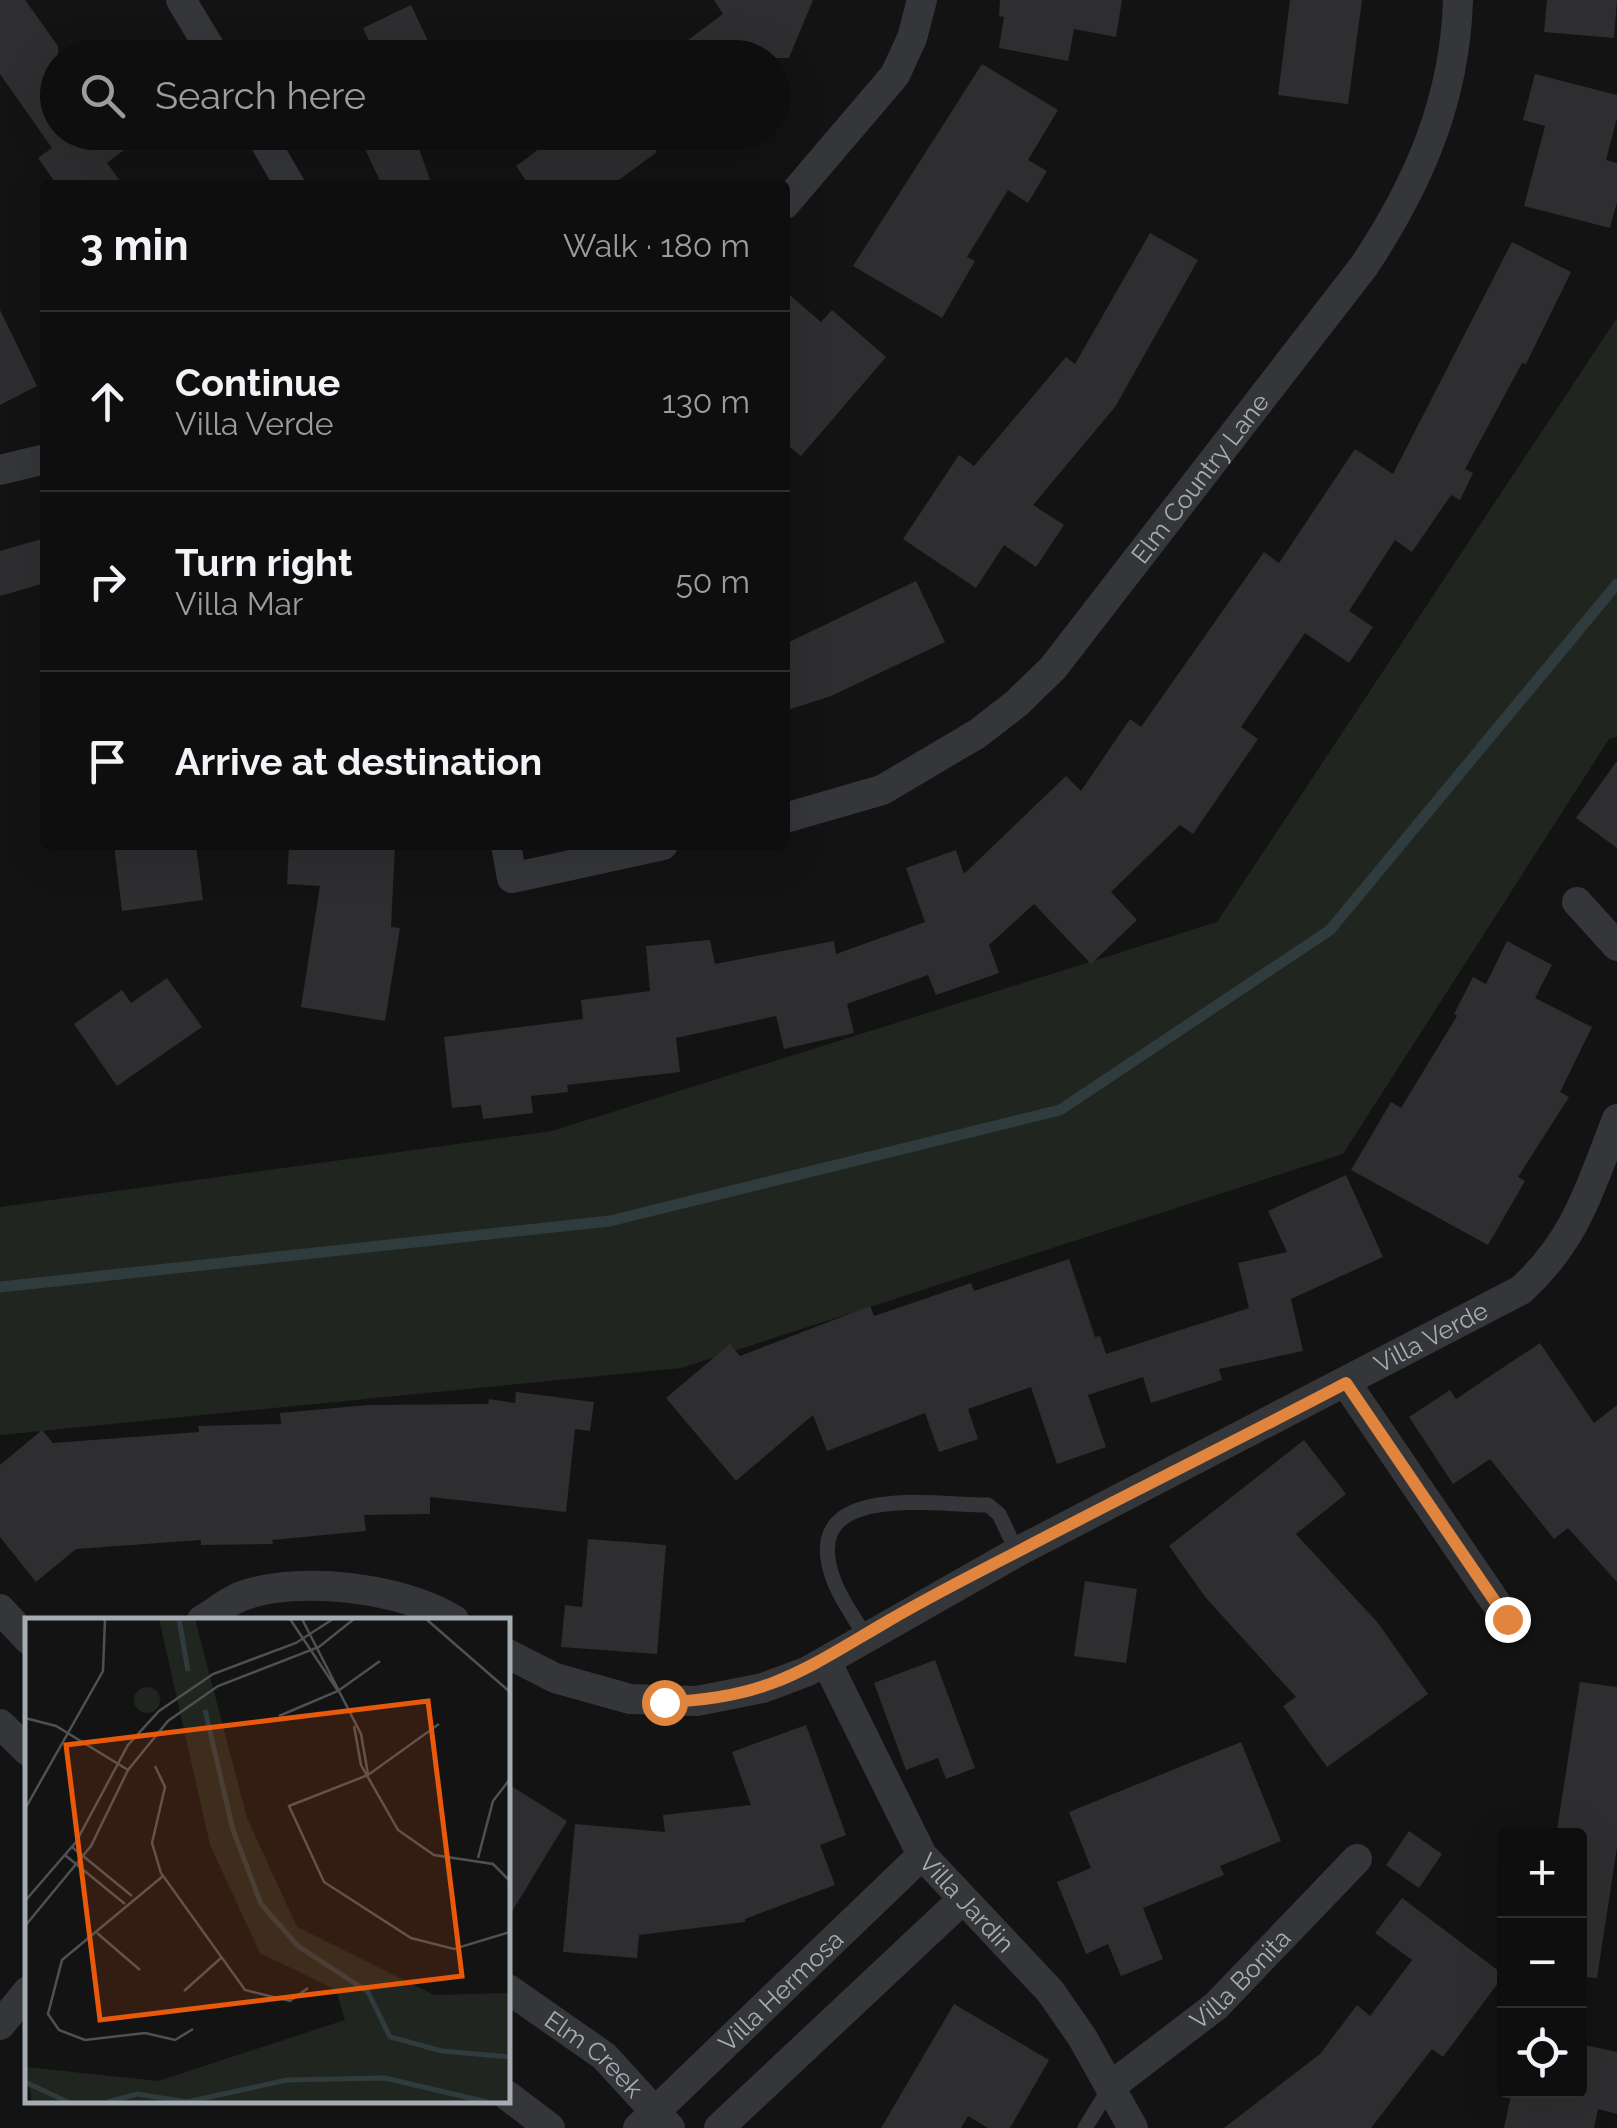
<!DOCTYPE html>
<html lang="en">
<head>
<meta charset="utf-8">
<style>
  :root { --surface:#0e0e0f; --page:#1c1c1d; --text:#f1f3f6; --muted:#9b9c9e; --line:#2e2e2f }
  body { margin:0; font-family:Raleway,sans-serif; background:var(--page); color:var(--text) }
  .controls { position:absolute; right:30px; bottom:30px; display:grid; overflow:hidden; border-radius:10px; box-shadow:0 10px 40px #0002 }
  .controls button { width:90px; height:90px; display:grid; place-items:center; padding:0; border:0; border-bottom:2px solid var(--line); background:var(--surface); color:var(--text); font:50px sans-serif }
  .stop { position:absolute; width:30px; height:30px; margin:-22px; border:8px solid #e0843e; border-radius:50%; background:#fff }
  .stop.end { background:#e0843e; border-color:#fff; box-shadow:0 2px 10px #0008 }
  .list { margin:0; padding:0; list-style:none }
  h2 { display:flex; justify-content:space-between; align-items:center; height:130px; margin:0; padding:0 40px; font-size:42px }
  h2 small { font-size:32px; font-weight:400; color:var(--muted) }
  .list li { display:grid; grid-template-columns:65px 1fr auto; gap:30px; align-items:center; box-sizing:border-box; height:180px; padding:0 40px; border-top:2px solid var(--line) }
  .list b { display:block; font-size:38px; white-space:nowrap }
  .list p { margin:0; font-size:32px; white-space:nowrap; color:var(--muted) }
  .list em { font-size:32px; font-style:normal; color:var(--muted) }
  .icon { flex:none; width:55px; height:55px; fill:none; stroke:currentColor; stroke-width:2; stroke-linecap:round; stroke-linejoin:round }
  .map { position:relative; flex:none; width:1617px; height:2128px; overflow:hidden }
  .search { position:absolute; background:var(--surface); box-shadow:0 10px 40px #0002; left:40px; top:40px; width:750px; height:110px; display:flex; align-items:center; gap:25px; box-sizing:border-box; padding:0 35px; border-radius:55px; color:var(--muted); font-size:38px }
  .panel { position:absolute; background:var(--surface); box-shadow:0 10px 40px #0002; left:40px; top:180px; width:750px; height:670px; border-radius:10px }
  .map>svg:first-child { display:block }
  .green { fill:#20261f }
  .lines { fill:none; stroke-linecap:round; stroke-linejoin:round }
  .stream { stroke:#2f3b3d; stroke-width:11 }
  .building { fill:#2e2e30 }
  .service { stroke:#343639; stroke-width:15 }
  .minor { stroke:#343639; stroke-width:30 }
  .route { stroke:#e0843e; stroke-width:12 }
  .labels { text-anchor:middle; stroke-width:8; stroke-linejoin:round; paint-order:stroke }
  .street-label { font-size:25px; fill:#a5adb3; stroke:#0e0e0f }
  .inset-river { fill:none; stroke:#2f3b3d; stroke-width:5 }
  .inset-road { fill:none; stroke:#4d5154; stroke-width:2.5 }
  .view { fill:#e8590c; fill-opacity:0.15; stroke:#e8590c; stroke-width:5 }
  .inset-edge { fill:none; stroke:#a5adb3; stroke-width:5 }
</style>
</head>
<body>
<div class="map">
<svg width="1617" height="2128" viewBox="0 0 1617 2128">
  <rect width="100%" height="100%" fill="#131314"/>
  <polygon class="green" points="1617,318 1617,737 1609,739 1343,1154 681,1368 0,1435 0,1207 552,1131 1217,922"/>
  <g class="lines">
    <polyline class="stream" points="0,1287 610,1221 1060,1110 1330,930 1617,584"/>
  </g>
  <g class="building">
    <polygon points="0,0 25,0 58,46 58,132 148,132 107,163 123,185 57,185 38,158 52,148 0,74"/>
    <polygon points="714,0 813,0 789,58 664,58 723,14"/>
    <polygon points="1000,0 1122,0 1116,37 1074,29 1068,61 999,48 1004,17 999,16"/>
    <polygon points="1290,0 1362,0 1348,104 1278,95"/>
    <polygon points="1547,0 1617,0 1614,38 1544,32"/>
    <polygon points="411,5 436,58 377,58 363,28"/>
    <polygon points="982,64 1058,110 1028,160 1047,171 1028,203 1008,190 967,257 975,261 942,318 853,266"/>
    <polygon points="1535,74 1617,95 1617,118 1606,160 1617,163 1617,202 1610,228 1524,206 1545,126 1523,120"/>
    <polygon points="357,132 413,132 432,185 382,185"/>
    <polygon points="562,132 643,132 657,152 612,185 529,185 516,166"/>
    <polygon points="1150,233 1198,260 1115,407 1033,505 1064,525 1036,567 1004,545 976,588 903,539 959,455 974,466 1066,357 1075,364"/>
    <polygon points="1512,242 1571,272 1526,364 1522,363 1465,469 1473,473 1460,500 1451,495 1412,552 1395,540 1349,611 1373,627 1349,663 1305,633 1241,727 1258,739 1193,834 1180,825 1111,892 1137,920 1091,964 1034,904 989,945 999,973 936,995 928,975 847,1004 854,1033 784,1049 776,1016 676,1038 680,1072 567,1085 568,1092 531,1096 533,1113 483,1119 481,1105 452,1108 444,1037 583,1019 581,1000 650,991 646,946 710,940 715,964 834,941 836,954 925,922 906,868 956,850 964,874 1066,776 1081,791 1130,719 1141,727 1264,552 1279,563 1355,449 1393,474"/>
    <polygon points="785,291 821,322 832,310 886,357 801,456 785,443"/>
    <polygon points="0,310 37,386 0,405"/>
    <polygon points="45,538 45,583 0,596 0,551"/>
    <polygon points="916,581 945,642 831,696 785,711 785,644"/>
    <polygon points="1617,761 1617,848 1576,818"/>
    <polygon points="114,845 196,845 203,900 122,911"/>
    <polygon points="289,845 395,845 391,927 400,928 385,1021 301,1007 320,886 287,884"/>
    <polygon points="1507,941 1552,965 1535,998 1592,1027 1560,1092 1569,1097 1518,1177 1525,1181 1488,1245 1351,1170 1391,1102 1401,1108 1457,1016 1454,1014 1473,977 1486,984"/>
    <polygon points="167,978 202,1027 117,1086 74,1024 122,990 131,1003"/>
    <polygon points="1346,1175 1383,1257 1291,1299 1303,1351 1219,1369 1222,1380 1151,1403 1143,1377 1088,1395 1106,1447 1057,1464 1031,1387 968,1409 978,1439 939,1452 925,1413 827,1451 813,1415 736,1481 666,1398 730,1344 740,1356 870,1306 874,1316 971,1283 974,1291 1069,1259 1095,1337 1100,1336 1106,1354 1249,1308 1238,1263 1287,1252 1268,1211"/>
    <polygon points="1540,1343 1594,1423 1617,1405 1617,1582 1568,1528 1554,1539 1490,1459 1453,1484 1409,1417 1450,1390 1456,1399"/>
    <polygon points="516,1392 594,1402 590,1431 575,1429 566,1512 430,1497 430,1514 364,1515 366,1531 272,1540 273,1544 201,1545 201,1540 76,1549 36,1582 0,1537 0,1465 42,1430 53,1443 199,1432 198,1426 281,1424 280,1413 368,1405 488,1404 489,1399 515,1403"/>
    <polygon points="1304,1440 1346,1494 1296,1534 1378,1623 1428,1694 1327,1767 1283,1706 1296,1697 1206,1598 1169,1546"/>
    <polygon points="588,1539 666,1545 657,1654 561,1647 565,1605 582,1607"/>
    <polygon points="1085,1581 1137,1589 1126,1663 1074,1656"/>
    <polygon points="935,1660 975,1768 946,1779 938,1758 906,1770 874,1683"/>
    <polygon points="1580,1682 1617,1687 1617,1847 1597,1978 1580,1977 1580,1836 1556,1836"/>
    <polygon points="806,1725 846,1835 820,1845 835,1885 745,1919 745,1922 639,1935 637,1958 563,1952 575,1824 665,1832 663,1815 751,1805 732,1752"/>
    <polygon points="1241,1742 1281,1841 1220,1866 1224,1875 1143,1908 1163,1959 1121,1976 1108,1944 1086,1954 1057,1882 1091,1868 1069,1812"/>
    <polygon points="508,1784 567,1821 508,1918"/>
    <polygon points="1409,1831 1442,1854 1419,1888 1386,1865"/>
    <polygon points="1402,1898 1504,1975 1443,2057 1432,2049 1371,2128 1224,2128 1320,2054 1357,2005 1370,2016 1412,1960 1375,1933"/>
    <polygon points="954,2004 1049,2060 1010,2128 988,2128 968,2116 961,2128 881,2128"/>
    <polygon points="1580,2044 1617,2052 1617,2114 1598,2109 1594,2128 1504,2128 1512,2090 1580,2090"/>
  </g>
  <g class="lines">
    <g class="service">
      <path d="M865 1636C855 1618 841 1600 834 1581 796 1481 930 1505 988 1505L999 1514 1017 1552"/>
      <polyline points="1085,2128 1111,2086"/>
    </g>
    <g class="minor">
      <polyline points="181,0 216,58"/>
      <polyline points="259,132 290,185"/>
      <polyline points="785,204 895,75 912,38 922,0"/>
      <polyline points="0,470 45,459"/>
      <path id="s1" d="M785 818 882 790 977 734 1017 703 1053 668 1364 266C1419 183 1455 100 1458 0"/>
      <polyline points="506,845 512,878 663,845"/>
      <polyline points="1577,902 1617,946"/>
      <polyline points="1346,1383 1507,1619"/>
      <polyline points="0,1609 28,1639"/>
      <path d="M202 1620C215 1613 228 1601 242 1596 299 1575 404 1588 454 1620"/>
      <path id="s2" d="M508 1654 555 1678 630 1699 697 1701 763 1688 808 1671 1017 1552 1521 1290C1577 1239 1590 1187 1617 1119"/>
      <path id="s3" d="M826 1661 922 1855 1050 1991 1082 2037 1133 2128"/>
      <polyline points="0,1724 28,1751"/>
      <path id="s4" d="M508 1989 604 2056 670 2128"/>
      <polyline points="0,2025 28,1991"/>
      <path id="s5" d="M1111 2086 1216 2006 1357 1859"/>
      <polyline points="508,2096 550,2128"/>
      <path id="s6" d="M638 2128 922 1855"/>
      <polyline points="719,2128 963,1899"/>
    </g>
  </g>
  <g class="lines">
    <path class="route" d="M664 1702C767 1699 804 1670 888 1621 929 1597 972 1575 1015 1553 1125 1495 1236 1441 1346 1383L1507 1619"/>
  </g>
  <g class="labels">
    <g class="street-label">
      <text dy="9" stroke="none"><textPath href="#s1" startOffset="552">Elm Country Lane</textPath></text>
      <text dy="9" stroke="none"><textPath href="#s2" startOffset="1020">Villa Verde</textPath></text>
      <text dy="9" stroke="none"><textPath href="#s3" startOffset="282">Villa Jardin</textPath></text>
      <text dy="9" stroke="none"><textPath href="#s5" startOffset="168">Villa Bonita</textPath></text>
      <text dy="9" stroke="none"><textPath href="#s6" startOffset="198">Villa Hermosa</textPath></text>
      <text dy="9" stroke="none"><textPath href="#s4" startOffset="108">Elm Creek</textPath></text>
    </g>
  </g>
  <g transform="translate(25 1618)">
    <rect width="485" height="485" fill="#131314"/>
    <path d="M134 1H170L222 200 272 309 409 377 485 375V484H7L0 449 133 463 320 402 311 372 235 335 185 227ZM109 82a13 13 0 1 1 26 0a13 13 0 1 1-26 0Z" fill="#20261f"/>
    <path class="inset-river" d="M154 1 163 53M180 92 208 212 236 286 273 328 343 374 365 419 417 433 485 439M0 464 43 484M83 484 112 476 162 484 262 462 360 460 462 484"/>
    <path class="inset-road" d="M265 1 313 73M277 1 336 116 343 156M401 1 485 74M254 98 313 73 355 43M0 100 31 108 103 152M414 106 343 157 264 188 299 264 386 320 429 331 485 314M329 108 336 147 373 212 409 237 468 246 485 263M130 148 140 169 127 225 136 255 220 372 265 383 283 370M0 191 78 53 80 1M47 229 107 278M40 237 100 286M453 240 468 183 485 161M138 258 37 342 23 396 34 412 60 422 120 415 150 422 168 411M0 283 51 224 103 127 134 93 188 56 271 25 308 1M0 308 66 228 103 152 143 103 193 68 294 29 329 1M72 315 115 352M159 373 196 340"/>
    <path class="view" d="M403 83 437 358 75 402 41 127Z"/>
    <rect width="485" height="485" class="inset-edge"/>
  </g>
</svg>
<div class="controls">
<button>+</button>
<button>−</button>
<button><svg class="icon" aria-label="locate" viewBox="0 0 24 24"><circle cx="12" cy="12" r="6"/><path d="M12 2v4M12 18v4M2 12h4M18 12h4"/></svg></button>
</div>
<div class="stop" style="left:664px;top:1702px"></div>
<div class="stop end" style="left:1507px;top:1619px"></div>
<div class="search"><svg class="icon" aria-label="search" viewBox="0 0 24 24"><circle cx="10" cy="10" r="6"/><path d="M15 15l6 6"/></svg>Search here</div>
<section class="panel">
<h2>3 min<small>Walk · 180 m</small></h2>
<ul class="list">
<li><svg class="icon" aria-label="ahead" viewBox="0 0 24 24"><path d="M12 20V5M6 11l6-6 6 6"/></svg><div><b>Continue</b><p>Villa Verde</p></div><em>130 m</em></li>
<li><svg class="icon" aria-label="right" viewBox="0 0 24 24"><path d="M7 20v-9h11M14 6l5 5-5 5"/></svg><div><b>Turn right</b><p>Villa Mar</p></div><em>50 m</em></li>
<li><svg class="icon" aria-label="arrive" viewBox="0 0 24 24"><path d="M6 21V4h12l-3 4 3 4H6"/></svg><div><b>Arrive at destination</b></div></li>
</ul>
</section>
</div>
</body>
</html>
